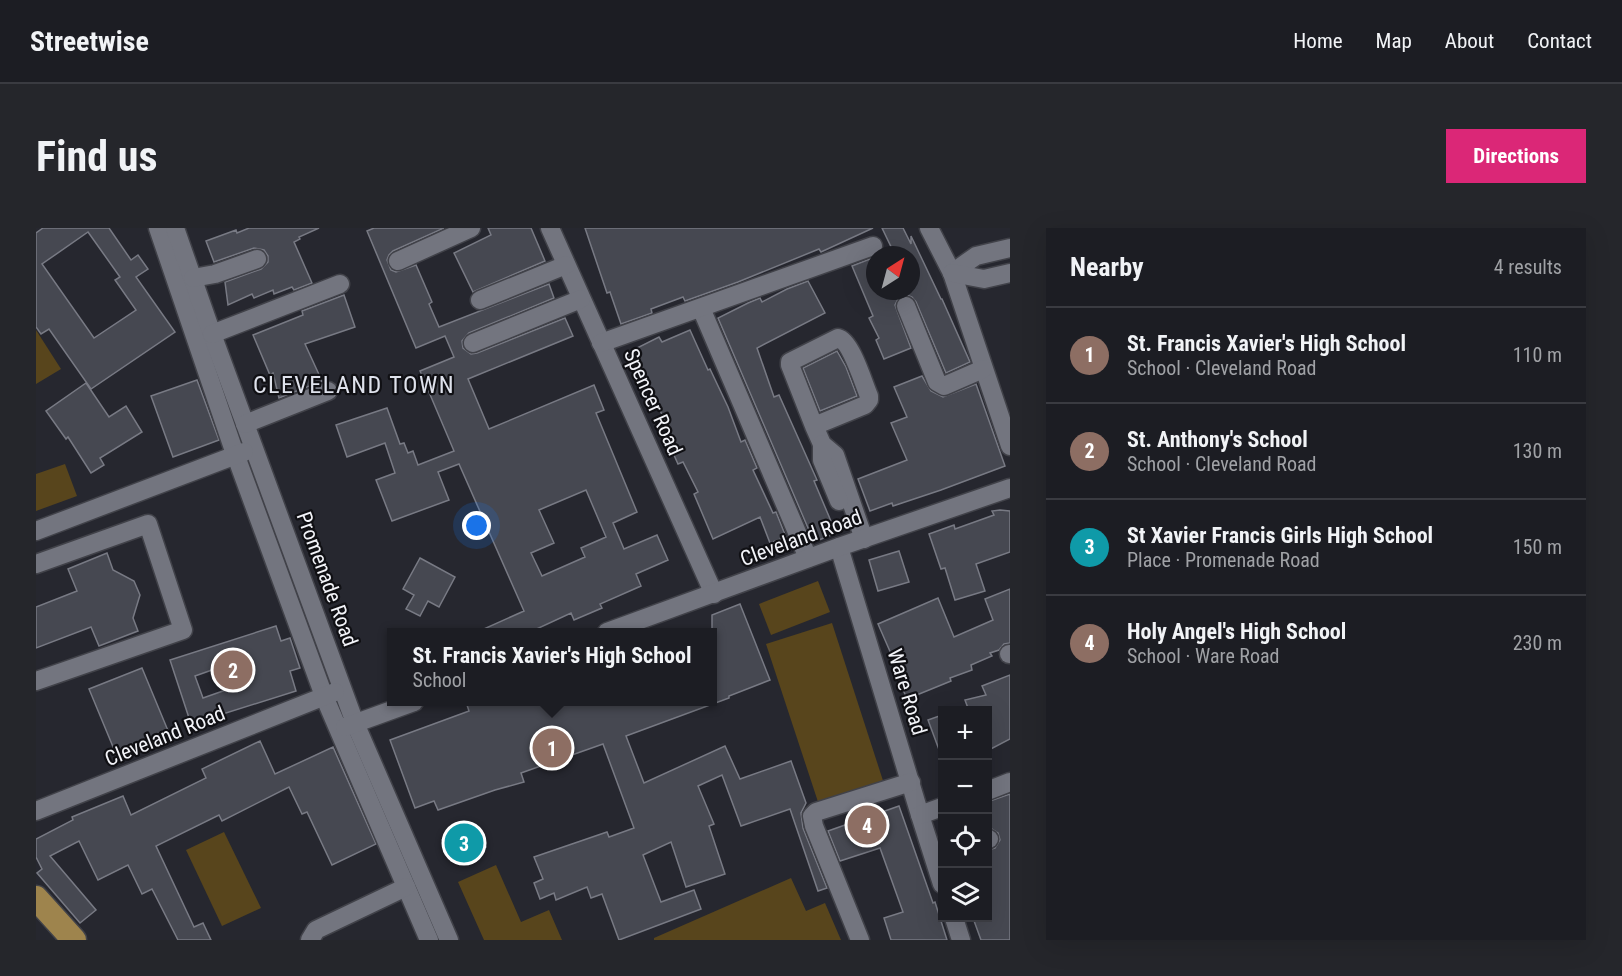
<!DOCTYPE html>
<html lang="en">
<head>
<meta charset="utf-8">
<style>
  :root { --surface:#1c1d23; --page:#25262b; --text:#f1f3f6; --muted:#a0a2a6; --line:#3a3b41; --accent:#db2777 }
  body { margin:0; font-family:"Roboto Condensed",sans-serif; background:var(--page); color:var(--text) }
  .controls { position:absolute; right:18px; bottom:18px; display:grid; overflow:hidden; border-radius:0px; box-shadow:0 6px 24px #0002 }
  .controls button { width:54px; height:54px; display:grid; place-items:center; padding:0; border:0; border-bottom:2px solid var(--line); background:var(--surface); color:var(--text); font:30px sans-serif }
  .compass { position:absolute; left:830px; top:18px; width:54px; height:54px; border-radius:50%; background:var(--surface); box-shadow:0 6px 24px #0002; rotate:36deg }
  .you { position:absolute; left:441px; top:298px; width:21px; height:21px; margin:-15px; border:4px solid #fff; border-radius:50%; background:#1a73e8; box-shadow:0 0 0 9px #1a73e833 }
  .badge { display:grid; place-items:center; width:39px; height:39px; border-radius:50%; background:var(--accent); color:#fff; font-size:20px; font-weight:700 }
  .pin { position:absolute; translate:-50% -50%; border:3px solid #fff; box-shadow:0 2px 6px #0006 }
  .popup { position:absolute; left:351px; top:400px; width:330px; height:78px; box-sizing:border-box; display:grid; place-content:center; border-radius:0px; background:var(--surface); filter:drop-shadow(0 2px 4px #0005); font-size:20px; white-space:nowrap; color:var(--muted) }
  .popup b { font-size:22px; color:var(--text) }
  .popup::after { content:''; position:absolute; left:50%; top:100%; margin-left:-12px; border:12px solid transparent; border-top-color:var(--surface) }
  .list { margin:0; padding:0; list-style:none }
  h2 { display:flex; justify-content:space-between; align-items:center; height:78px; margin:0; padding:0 24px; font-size:26px }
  h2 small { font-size:20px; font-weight:400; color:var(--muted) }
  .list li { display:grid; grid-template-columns:39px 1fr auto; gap:18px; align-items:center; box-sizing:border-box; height:96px; padding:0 24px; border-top:2px solid var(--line) }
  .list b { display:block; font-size:22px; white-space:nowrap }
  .list p { margin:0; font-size:20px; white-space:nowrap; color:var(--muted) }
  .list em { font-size:20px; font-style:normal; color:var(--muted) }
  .icon { flex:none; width:33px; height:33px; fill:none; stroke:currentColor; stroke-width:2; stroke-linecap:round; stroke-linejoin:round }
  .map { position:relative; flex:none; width:974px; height:712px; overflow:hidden; border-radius:0px }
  header { display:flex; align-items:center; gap:36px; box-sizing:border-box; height:84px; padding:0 30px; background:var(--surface); border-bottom:2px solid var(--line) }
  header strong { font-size:28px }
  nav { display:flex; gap:33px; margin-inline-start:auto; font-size:21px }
  .intro { display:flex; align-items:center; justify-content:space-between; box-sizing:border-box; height:144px; padding:0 36px }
  h1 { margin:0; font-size:42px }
  .button { padding:15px 27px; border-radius:0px; background:var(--accent); color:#fff; font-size:21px; font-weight:700 }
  main { display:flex; gap:36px; padding:0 36px }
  aside { flex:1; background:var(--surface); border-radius:0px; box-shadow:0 6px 24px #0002 }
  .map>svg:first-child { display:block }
  .green { fill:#58451c }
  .building { fill:#464851; stroke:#787a84; stroke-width:1.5; fill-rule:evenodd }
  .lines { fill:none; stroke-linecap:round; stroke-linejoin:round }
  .minor-casing { stroke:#414249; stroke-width:21 }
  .major-casing { stroke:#414249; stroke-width:27 }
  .minor { stroke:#73757f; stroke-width:18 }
  .major { stroke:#9e844d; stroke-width:24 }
  .labels { text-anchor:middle; stroke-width:4.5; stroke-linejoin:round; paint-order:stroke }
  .street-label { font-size:21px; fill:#f3f4f9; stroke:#101014 }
  .quarter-label { font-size:24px; letter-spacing:1.5px; fill:#dfe2ec; stroke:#101014 }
</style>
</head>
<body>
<header>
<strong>Streetwise</strong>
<nav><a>Home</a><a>Map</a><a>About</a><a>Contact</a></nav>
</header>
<div class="intro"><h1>Find us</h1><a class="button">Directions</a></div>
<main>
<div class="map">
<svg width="974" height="712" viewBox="0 0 974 712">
  <rect width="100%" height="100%" fill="#26272f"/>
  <g class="green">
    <polygon points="0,102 25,141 0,156"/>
    <polygon points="29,236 41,268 0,283 0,246"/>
    <polygon points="782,353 794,384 735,407 723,376"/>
    <polygon points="796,395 851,565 786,586 730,416"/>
    <polygon points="188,604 225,680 186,698 150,622"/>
    <polygon points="460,637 485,694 513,682 526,712 448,712 422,654"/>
    <polygon points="755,650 770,683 789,675 805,712 618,712 618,710"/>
  </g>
  <g class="building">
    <path d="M7 0H73L95 32 102 27 112 41 100 49 139 104 55 161 13 101 5 106 0 99V5ZM52 4 84 49 79 52 100 82 58 110 6 36Z"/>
    <polygon points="213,0 283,0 263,9 264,11 258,14 276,55 258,62 256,59 238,66 237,62 218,70 216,66 192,77 189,54 225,41 232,34 232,28 228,22 218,20 178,34 170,13 200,2 201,5"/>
    <path d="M338 0H408L357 23 353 27 351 32 355 42 360 44 380 37 396 74 393 76 403 99 513 56 518 70 433 105 426 113 427 120 435 126 441 125 529 90 537 108 432 151 453 201 558 157 568 182 560 185 601 284 577 295 588 321 621 307 632 332 600 346 605 358 564 376 566 380 538 392 535 385 492 405H439L488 383 423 236 402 244 413 272 356 293 340 252 359 245 349 215 311 229 300 197 351 180 364 216 368 215 372 225 377 223 382 237 418 223 384 143 418 129 409 108 380 120 331 3ZM550 262 570 309 545 320 549 329 506 348 495 325 518 315 503 282Z"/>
    <polygon points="452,0 495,0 509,33 437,64 418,25 455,7"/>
    <polygon points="549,0 837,0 785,24 783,21 702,54 649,73 647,69 615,81 616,85 585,96 574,64 571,65"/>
    <polygon points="846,0 867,0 875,16 875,8 905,71 906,71 934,134 910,145 880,74 876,69 871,67 862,71 859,77 875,120 848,131 840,112 843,110 833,90 837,88 816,38 839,29 839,63 875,63 875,27 859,27"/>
    <polygon points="772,53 789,85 721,120 738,169 743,167 781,252 778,253 800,305 778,314 682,90 712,75 724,70 726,74 751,61"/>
    <polygon points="308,67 319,99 269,116 286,153 243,170 237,145 234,147 217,107 267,87 266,83"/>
    <polygon points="654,102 672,142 674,141 692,179 705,214 709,212 721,240 717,242 737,285 740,284 750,309 734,315 724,289 677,311 658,266 662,264 647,234 642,236 633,216 638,214 616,164 604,140 599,142 591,125 623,109 626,114"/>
    <polygon points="801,123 810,139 821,168 784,183 767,140"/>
    <polygon points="886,148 895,163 907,169 940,156 969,238 905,262 857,278 856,275 834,283 822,251 871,232 855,195 871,189 858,159"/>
    <polygon points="161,152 183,212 137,229 115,168"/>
    <polygon points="50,155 73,189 90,178 106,204 64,230 68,237 55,245 32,209 30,211 10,183"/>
    <polygon points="964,282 974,283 974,324 940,336 949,363 919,372 909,340 905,341 893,306 918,297 919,301 958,287 956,283"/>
    <polygon points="863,323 873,354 842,363 833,332"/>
    <polygon points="71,325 77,342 98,353 104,367 97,390 102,403 63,418 55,399 0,420 0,379 41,363 32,341"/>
    <polygon points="384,330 419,349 403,379 392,373 384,388 370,381 378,367 367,361"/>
    <polygon points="974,361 974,415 968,416 963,422 954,425 956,428 935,437 936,442 914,450 915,453 871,471 860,445 863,444 842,396 902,370 918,409 957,392 949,371"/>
    <polygon points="704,376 734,452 693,468 693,470 590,508 608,555 689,518 704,551 755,533 770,575 765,585 767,600 791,660 782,663 754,581 705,598 686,547 662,558 678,596 673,598 689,646 650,659 635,614 607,627 625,674 658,662 665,681 583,712 566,666 555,670 551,659 520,672 518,665 504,671 498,655 507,651 498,629 571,604 573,609 598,600 567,516 485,545 488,554 459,562 402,582 398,573 379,580 354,512 433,483 430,474 676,474 676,387"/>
    <path d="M240 398 245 413 254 410 264 440 254 443 260 463 155 496 134 432ZM193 436 201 458 167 470 159 448Z"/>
    <polygon points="106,440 133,505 80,526 53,461"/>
    <polygon points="974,447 974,511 951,523 951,483 933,483 929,472 950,467 946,458"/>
    <polygon points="906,487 906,527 905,527 892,492"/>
    <polygon points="224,513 239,546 297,519 340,616 296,637 271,584 266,586 253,559 186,593 183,587 120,618 158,699 167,695 175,712 142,712 116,661 106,666 92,637 62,652 43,613 14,628 60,682 44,695 1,645 6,641 0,629 0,611 37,592 36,589 87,568 95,587 170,550 166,541"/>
    <polygon points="974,566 974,712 945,712 937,690 951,690 951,622 959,620 964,612 962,605 954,600 951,593 951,574"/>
    <polygon points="863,578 897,675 899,674 911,712 855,712 848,690 867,684 844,620 804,633 792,603"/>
    <polygon points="440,597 450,619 415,633 406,612"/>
  </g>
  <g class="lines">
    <g class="minor-casing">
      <g id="minor">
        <polyline points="122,0 197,220 288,468 393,712"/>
        <polyline points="139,0 176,106 319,495 413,712"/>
        <polyline points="514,0 678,366"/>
        <polyline points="893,0 916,45 974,218"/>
        <polyline points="362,33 435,0"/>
        <polyline points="916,45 940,28 974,20"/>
        <polyline points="916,45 948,51 974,45"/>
        <polyline points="157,50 179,46 221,31"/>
        <polyline points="444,72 530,37"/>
        <polyline points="870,78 901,154 908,158 947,141"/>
        <polyline points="665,80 772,330"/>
        <polyline points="176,106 304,56"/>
        <polyline points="437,115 545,71"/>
        <polyline points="565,115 837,18"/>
        <polyline points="209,196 292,163"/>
        <path d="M778 198 754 137V134L802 110C815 113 827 154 833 168V172L829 177 778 198 786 216 799 227 828 311"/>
        <polyline points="786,216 786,232 803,273"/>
        <polyline points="0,303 208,224"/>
        <polyline points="803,319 884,587 906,656"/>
        <polyline points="0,336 112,296 147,402 0,453"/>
        <polyline points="571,404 803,319 974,260"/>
        <polyline points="973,426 974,426"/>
        <polyline points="309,499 378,474"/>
        <polyline points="951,563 974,554"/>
        <polyline points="0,583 299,464"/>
        <polyline points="884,587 906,579"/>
        <polyline points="951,611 953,611"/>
        <polyline points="918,690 925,712"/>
        <polyline points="274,712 280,702 370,659"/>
        <polyline points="824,712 778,598 776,588 780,584 875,554"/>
      </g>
    </g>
    <g class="major-casing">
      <polyline id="major" points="0,670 38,712"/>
    </g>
    <use href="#minor" class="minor"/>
    <use href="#major" class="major"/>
  </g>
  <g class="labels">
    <g class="street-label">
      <text transform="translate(617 174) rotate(66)" y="7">Spencer Road</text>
      <text transform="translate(765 310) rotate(-20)" y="7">Cleveland Road</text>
      <text transform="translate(291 351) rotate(70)" y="7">Promenade Road</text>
      <text transform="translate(871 464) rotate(73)" y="7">Ware Road</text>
      <text transform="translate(129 508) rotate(-22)" y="7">Cleveland Road</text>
    </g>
    <g class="quarter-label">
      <text x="318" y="165">CLEVELAND TOWN</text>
    </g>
  </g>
</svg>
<div class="controls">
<button>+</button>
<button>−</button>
<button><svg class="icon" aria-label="locate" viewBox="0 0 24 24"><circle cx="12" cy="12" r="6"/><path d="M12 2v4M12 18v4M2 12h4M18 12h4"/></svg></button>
<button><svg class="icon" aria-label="layers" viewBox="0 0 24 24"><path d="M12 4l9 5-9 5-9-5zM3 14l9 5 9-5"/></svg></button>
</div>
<svg class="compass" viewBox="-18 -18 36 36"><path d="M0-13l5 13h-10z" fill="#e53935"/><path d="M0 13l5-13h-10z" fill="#a0a2a6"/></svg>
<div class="you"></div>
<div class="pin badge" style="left:516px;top:520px;background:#8d6e63">1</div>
<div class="popup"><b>St. Francis Xavier's High School</b>School</div>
<div class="pin badge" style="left:197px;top:442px;background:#8d6e63">2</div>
<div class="pin badge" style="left:428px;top:615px;background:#0f9aa8">3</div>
<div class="pin badge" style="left:831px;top:597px;background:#8d6e63">4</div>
</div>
<aside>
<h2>Nearby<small>4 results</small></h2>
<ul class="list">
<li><span class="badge" style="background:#8d6e63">1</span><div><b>St. Francis Xavier's High School</b><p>School · Cleveland Road</p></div><em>110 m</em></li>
<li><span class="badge" style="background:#8d6e63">2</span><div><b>St. Anthony's School</b><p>School · Cleveland Road</p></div><em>130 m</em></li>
<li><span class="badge" style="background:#0f9aa8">3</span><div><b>St Xavier Francis Girls High School</b><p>Place · Promenade Road</p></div><em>150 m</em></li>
<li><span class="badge" style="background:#8d6e63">4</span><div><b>Holy Angel's High School</b><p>School · Ware Road</p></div><em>230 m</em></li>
</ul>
</aside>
</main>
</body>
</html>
